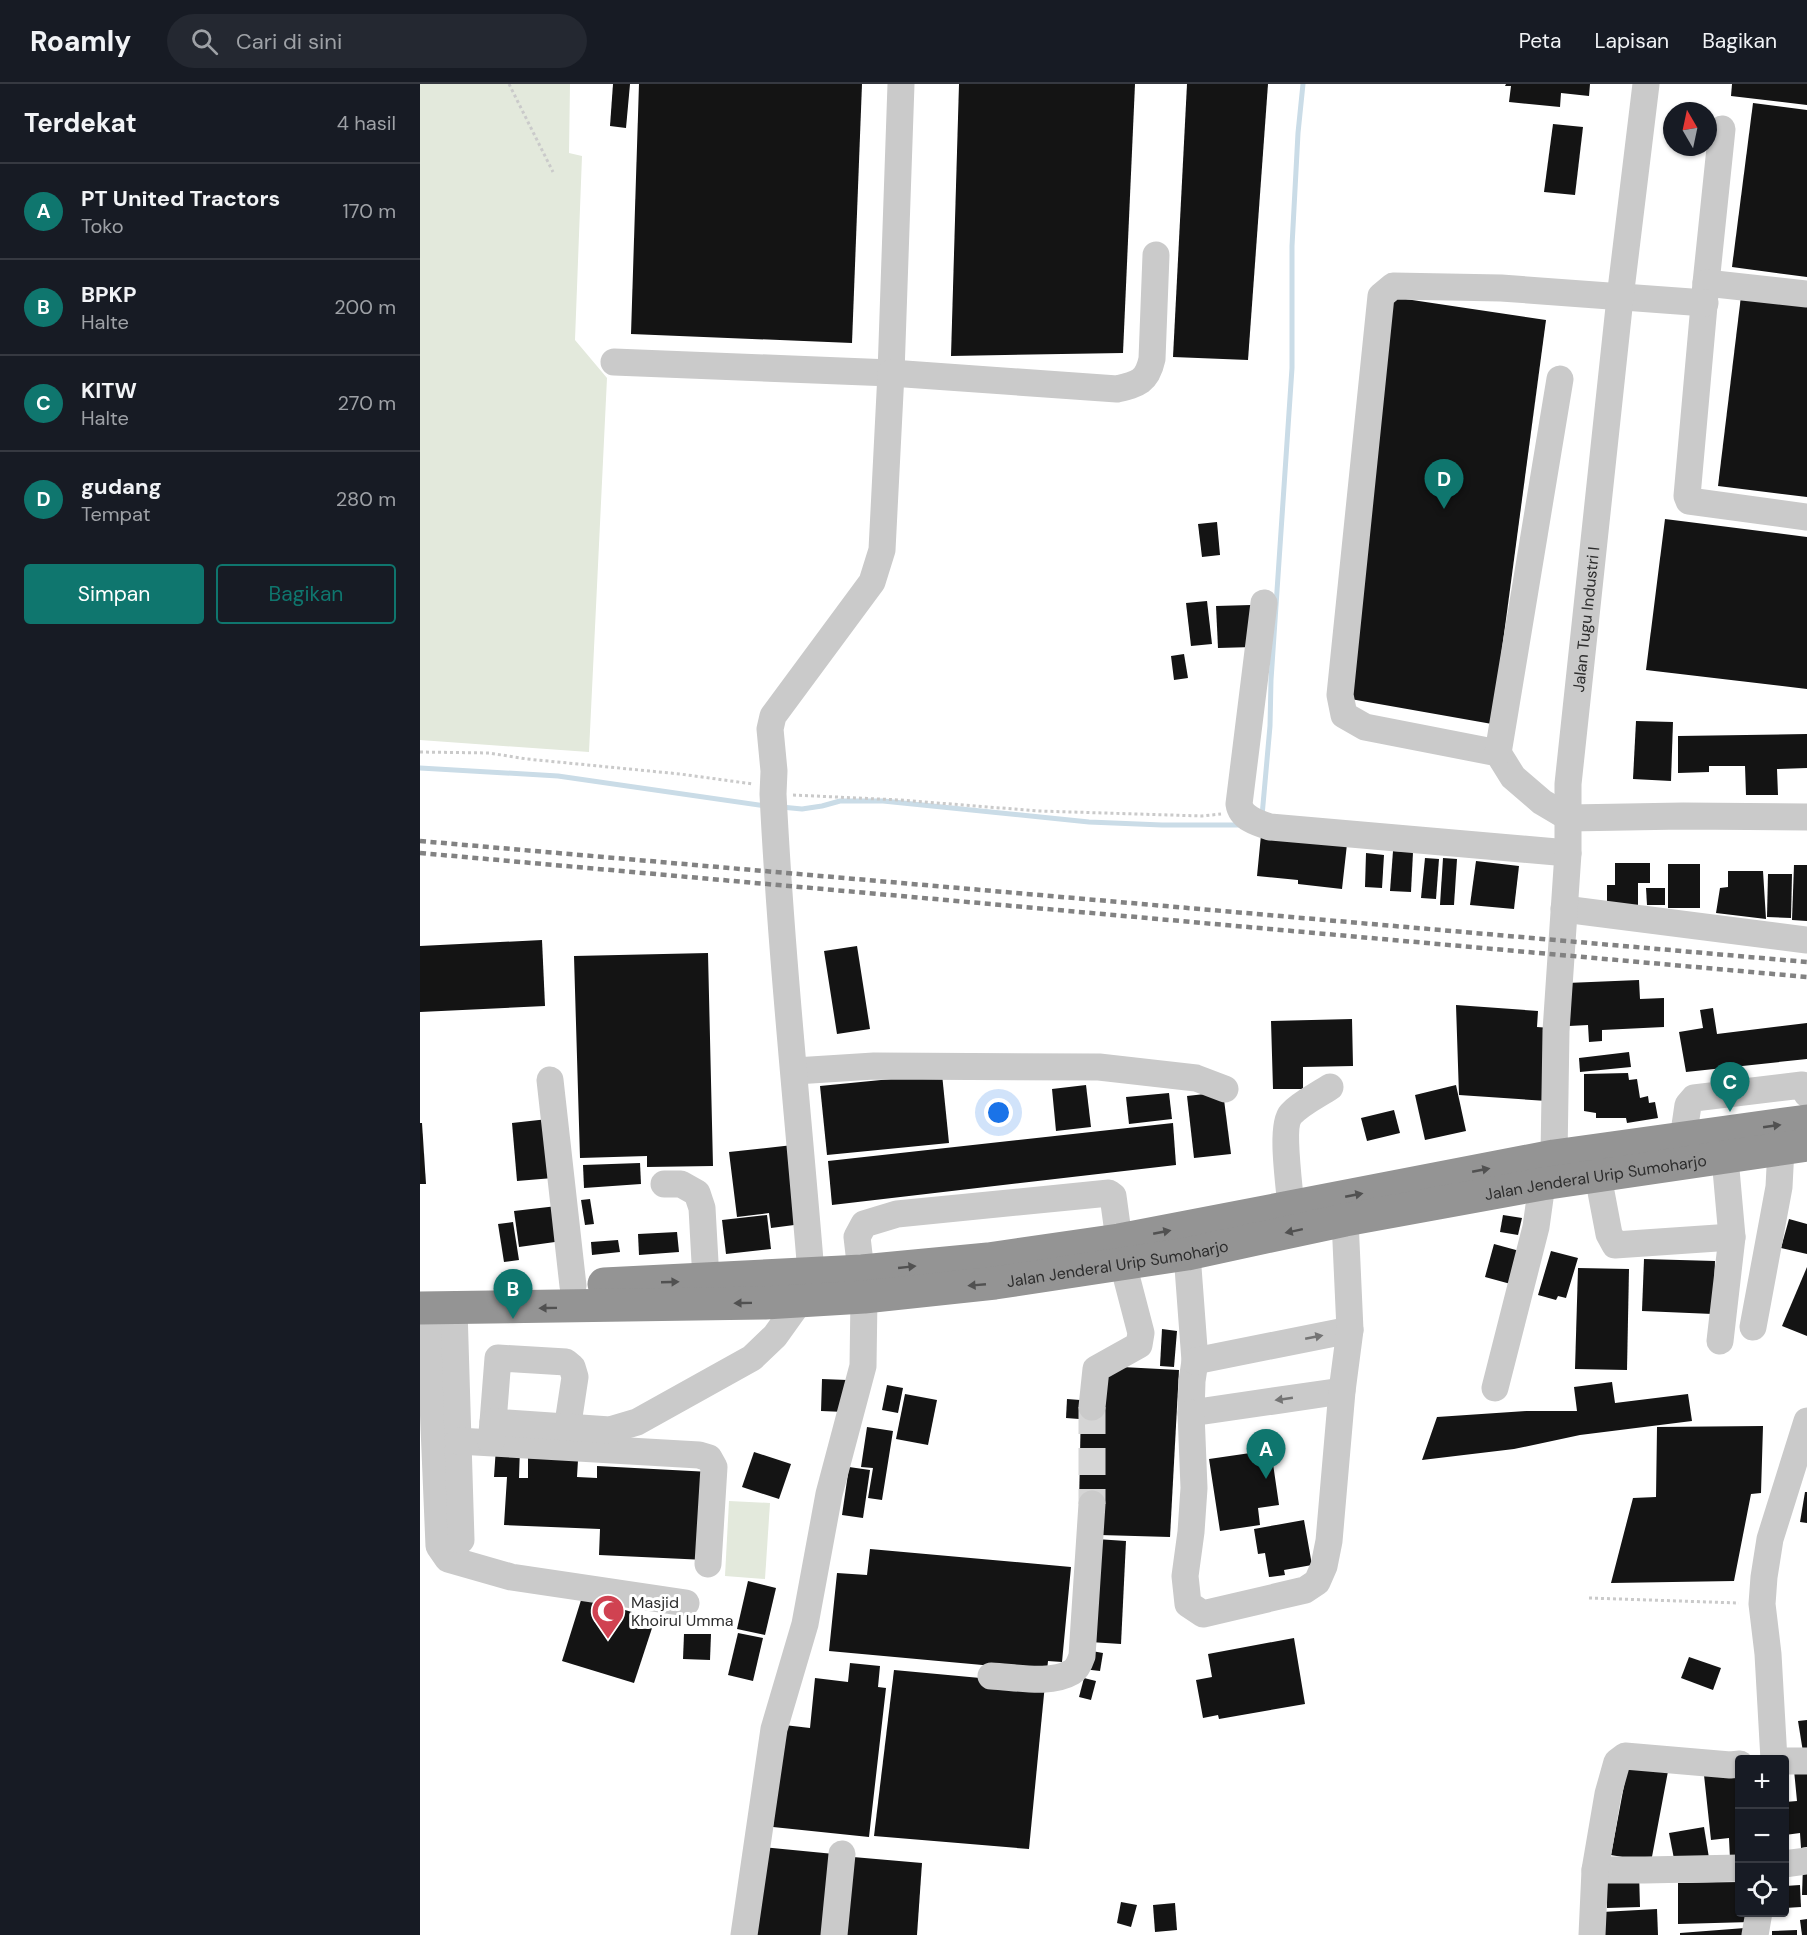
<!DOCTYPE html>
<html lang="id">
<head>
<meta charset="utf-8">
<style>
  :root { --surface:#171b24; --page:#242831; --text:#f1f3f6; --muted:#9ea1a6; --line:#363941; --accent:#0f766e }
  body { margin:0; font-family:"DM Sans",sans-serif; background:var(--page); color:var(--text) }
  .controls { position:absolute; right:18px; bottom:18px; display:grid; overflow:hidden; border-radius:6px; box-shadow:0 2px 4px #0004 }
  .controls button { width:54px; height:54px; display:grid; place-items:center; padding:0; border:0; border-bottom:2px solid var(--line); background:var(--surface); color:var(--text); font:30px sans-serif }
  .compass { position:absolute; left:1243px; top:18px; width:54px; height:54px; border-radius:50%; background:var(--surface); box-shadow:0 2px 4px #0004; rotate:351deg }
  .you { position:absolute; left:579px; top:1029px; width:21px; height:21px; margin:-15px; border:4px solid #fff; border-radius:50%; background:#1a73e8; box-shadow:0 0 0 9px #1a73e833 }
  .badge { display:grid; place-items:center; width:39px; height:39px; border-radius:50%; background:var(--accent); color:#fff; font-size:20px; font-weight:700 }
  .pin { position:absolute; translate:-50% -50px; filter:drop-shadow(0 2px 3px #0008) }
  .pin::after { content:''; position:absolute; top:32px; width:21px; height:18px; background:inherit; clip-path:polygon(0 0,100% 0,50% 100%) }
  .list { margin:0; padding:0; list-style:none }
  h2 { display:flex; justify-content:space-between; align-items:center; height:78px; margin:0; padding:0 24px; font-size:26px }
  h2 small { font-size:20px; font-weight:400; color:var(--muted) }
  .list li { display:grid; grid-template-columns:39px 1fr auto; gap:18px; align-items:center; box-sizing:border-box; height:96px; padding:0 24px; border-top:2px solid var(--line) }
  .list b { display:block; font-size:22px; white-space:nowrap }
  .list p { margin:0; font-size:20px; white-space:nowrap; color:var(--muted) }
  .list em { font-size:20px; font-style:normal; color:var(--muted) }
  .actions { display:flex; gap:12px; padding:18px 24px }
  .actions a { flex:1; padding:14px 0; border:2px solid var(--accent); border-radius:6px; text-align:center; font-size:21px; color:var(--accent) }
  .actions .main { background:var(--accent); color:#fff }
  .icon { flex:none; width:33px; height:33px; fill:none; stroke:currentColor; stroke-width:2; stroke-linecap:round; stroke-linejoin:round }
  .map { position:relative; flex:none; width:1387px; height:1851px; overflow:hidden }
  header { display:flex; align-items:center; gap:36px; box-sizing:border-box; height:84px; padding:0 30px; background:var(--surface); border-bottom:2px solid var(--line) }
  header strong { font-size:28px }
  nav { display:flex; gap:33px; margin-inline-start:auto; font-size:21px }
  .search { width:420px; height:54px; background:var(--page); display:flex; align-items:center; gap:15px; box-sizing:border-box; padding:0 21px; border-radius:33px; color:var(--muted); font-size:22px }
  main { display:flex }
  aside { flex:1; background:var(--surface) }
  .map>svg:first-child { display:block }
  .green { fill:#e3e9dc }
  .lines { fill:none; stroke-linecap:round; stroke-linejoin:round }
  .stream { stroke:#cadce7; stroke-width:5 }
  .building { fill:#141414 }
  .minor-tunnel { stroke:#d5d5d5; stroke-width:27; stroke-dasharray:27 14; stroke-linecap:butt }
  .path { stroke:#cacaca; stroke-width:3; stroke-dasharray:3 3; stroke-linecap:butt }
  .minor { stroke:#cacaca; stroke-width:27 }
  .highway { stroke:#949494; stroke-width:33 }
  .rail { stroke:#828282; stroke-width:4.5; stroke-dasharray:6 4.5; stroke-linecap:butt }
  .oneway { fill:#515151 }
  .oneway2 { fill:#747474 }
  .labels { text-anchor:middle; stroke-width:6; stroke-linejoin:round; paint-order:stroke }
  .street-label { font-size:16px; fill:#2d2d2d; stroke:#fff }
  .poi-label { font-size:16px; fill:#2d2d2d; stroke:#fff; text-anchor:start }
</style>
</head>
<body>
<header>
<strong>Roamly</strong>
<div class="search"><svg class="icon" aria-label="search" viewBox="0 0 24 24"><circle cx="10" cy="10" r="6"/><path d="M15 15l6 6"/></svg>Cari di sini</div>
<nav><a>Peta</a><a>Lapisan</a><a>Bagikan</a></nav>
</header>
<main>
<aside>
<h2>Terdekat<small>4 hasil</small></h2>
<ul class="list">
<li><span class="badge">A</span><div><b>PT United Tractors</b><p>Toko</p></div><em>170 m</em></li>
<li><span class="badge">B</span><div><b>BPKP</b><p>Halte</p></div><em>200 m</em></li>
<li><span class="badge">C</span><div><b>KITW</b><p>Halte</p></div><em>270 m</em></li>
<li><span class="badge">D</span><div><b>gudang</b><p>Tempat</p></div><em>280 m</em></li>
</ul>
<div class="actions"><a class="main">Simpan</a><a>Bagikan</a></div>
</aside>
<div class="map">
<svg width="1387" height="1851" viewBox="0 0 1387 1851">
  <rect width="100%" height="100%" fill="#fff"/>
  <g class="green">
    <polygon points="0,0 150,0 149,69 162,72 155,256 187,294 169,668 0,656"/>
    <polygon points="309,1417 350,1419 345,1495 305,1492"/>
  </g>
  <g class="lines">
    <g class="stream">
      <polyline points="0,684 138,692 346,722"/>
      <polyline points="361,723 382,725 402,722 420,717 463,717 669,738 742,741 823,741"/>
      <polyline points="842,732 850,642 851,596 872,284 872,162 878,49 883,0"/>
    </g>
  </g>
  <g class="building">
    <polygon points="193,0 210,0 206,44 190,42"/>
    <polygon points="219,0 442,0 432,259 211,250"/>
    <polygon points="539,0 715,0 703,269 531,272"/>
    <polygon points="767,0 848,0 828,276 753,273"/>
    <polygon points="1086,0 1170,0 1169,12 1141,9 1140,23 1089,18 1091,2 1085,2"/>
    <polygon points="1312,0 1387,0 1387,21 1311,12"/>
    <polygon points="1333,19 1387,26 1387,193 1312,183"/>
    <polygon points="1133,40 1163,43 1155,111 1124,108"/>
    <polygon points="1321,212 1387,220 1387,413 1298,402"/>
    <polygon points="972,213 1126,236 1072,640 925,614"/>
    <polygon points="1245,435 1387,453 1387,605 1226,586"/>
    <polygon points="797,438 800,471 782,473 778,440"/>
    <polygon points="787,517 792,560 771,562 766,519"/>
    <polygon points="831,521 833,563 798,564 796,522"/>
    <polygon points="764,570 768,594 754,596 751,572"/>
    <polygon points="1216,637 1253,638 1251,697 1213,695"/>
    <polygon points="1387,650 1387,684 1357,685 1358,711 1326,711 1325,682 1289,682 1289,688 1258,689 1258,652"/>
    <polygon points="841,751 927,760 922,805 878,800 878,796 837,792"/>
    <polygon points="973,767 993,768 991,808 970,807"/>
    <polygon points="946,769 964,771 962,804 945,803"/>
    <polygon points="1005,774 1019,775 1016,815 1001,814"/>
    <polygon points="1023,774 1037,775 1034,821 1020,821"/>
    <polygon points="1056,777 1099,782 1094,825 1050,821"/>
    <polygon points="1195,779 1230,779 1230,799 1218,799 1218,823 1187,823 1187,801 1195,801"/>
    <rect x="1248" y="780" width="32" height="44"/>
    <polygon points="1374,781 1387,781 1387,837 1372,836"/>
    <polygon points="1308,787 1343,787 1346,835 1296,829 1300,804 1308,803"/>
    <polygon points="1348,790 1372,790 1371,834 1347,833"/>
    <polygon points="1226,804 1245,804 1245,821 1227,821"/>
    <polygon points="122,856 125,922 0,928 0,862"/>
    <polygon points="437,862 450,945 417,950 404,867"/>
    <polygon points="288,869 293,1082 227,1083 227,1072 160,1074 154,872"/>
    <polygon points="1219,896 1220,915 1244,914 1244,943 1182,946 1182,957 1169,958 1168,941 1149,942 1147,899"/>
    <polygon points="1036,921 1118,927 1117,943 1131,944 1127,1017 1039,1011"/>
    <polygon points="1293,924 1297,950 1387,939 1387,975 1266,988 1259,948 1283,944 1280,926"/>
    <polygon points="932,935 933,982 883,983 883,1005 853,1005 851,937"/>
    <polygon points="1209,968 1211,983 1160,988 1159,974"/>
    <polygon points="1208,989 1209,996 1217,995 1220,1014 1228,1012 1229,1019 1235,1018 1238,1034 1207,1039 1206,1034 1176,1034 1176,1029 1164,1027 1164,990"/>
    <polygon points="522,990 529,1059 407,1071 400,1002"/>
    <polygon points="666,1001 671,1043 636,1047 632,1005"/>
    <polygon points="1036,1001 1046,1047 1005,1056 995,1011"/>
    <polygon points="803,1008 811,1070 774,1074 767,1012"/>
    <polygon points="749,1009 752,1035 709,1040 706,1013"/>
    <polygon points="974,1026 980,1049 947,1057 941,1034"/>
    <polygon points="128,1035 133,1094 97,1097 92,1039"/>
    <polygon points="0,1039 2,1039 6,1100 0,1100"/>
    <polygon points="753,1039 756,1081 412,1121 408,1077"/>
    <polygon points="373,1061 382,1140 351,1144 349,1129 317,1133 309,1068"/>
    <polygon points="220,1079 221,1100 164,1104 163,1081"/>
    <polygon points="170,1115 174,1140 165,1141 161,1116"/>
    <polygon points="137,1122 142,1157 99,1163 94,1127"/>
    <polygon points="347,1131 351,1165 306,1170 302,1136"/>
    <polygon points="1083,1131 1102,1134 1098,1151 1080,1148"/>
    <polygon points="1369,1135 1387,1140 1387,1170 1361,1164"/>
    <polygon points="93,1138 99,1176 84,1178 78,1140"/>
    <polygon points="257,1148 259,1168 219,1171 218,1150"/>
    <polygon points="198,1156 200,1168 172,1171 171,1158"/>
    <polygon points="1074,1160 1107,1169 1098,1202 1065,1193"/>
    <polygon points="1131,1167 1158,1174 1146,1214 1138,1212 1136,1216 1118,1211"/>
    <polygon points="1224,1175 1295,1177 1293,1230 1222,1227"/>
    <polygon points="1387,1183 1387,1252 1362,1242"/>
    <polygon points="1158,1184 1209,1185 1207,1286 1155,1285"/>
    <polygon points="742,1245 757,1247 754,1283 740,1282"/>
    <polygon points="683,1282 759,1286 750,1453 680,1451 659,1420 661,1323"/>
    <polygon points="402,1295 427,1296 425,1328 401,1327"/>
    <polygon points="1192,1298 1195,1319 1268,1310 1272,1337 1160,1351 1094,1365 1002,1376 1017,1333 1106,1327 1157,1327 1154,1303"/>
    <polygon points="467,1301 483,1304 478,1329 462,1326"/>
    <polygon points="485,1310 517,1316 508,1361 476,1355"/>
    <polygon points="647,1315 660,1316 659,1335 646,1334"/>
    <polygon points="1343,1342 1341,1409 1331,1410 1314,1497 1191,1499 1213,1414 1236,1413 1237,1343"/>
    <polygon points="447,1343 473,1347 462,1416 448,1414 453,1384 441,1383"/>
    <polygon points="76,1363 100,1364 99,1394 108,1394 108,1374 158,1376 157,1393 177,1394 177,1382 290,1388 286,1476 179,1471 180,1445 84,1441 87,1393 74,1393"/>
    <polygon points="851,1366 859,1421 838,1424 840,1441 800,1447 789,1375"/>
    <polygon points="334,1368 371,1380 359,1415 322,1403"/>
    <polygon points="429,1383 450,1386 443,1434 422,1431"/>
    <polygon points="1385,1408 1387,1408 1387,1439 1380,1438"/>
    <polygon points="884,1436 892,1481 864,1486 865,1491 849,1493 845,1469 838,1470 834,1445"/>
    <polygon points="676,1455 706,1457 701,1560 670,1558"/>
    <polygon points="450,1465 651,1483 642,1578 628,1577 627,1587 409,1567 417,1489 447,1491"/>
    <polygon points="328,1497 356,1504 345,1551 317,1545"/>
    <polygon points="162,1513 235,1535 214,1599 142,1577"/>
    <polygon points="318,1549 343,1554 333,1597 308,1591"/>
    <polygon points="264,1550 291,1550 290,1576 263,1575"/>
    <polygon points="874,1554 885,1620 799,1635 798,1631 783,1634 776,1596 792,1593 788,1570"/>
    <polygon points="666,1566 683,1569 680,1587 663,1585"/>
    <polygon points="1269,1573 1301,1584 1293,1606 1261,1594"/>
    <polygon points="430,1579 460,1582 458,1603 466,1604 449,1753 353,1743 364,1641 390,1644 395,1594 428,1598"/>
    <polygon points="474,1586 625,1600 609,1765 454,1752"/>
    <polygon points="664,1594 676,1597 671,1616 659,1613"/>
    <polygon points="1387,1636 1387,1667 1383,1668 1378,1637"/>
    <polygon points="1209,1675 1249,1682 1231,1778 1191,1771"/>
    <polygon points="1387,1684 1387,1763 1381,1764 1380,1749 1365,1751 1365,1718 1377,1717 1374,1686"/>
    <polygon points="1320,1687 1320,1775 1310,1775 1309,1754 1291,1756 1284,1691"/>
    <polygon points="1284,1743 1289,1774 1255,1780 1249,1749"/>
    <polygon points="342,1763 414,1770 403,1851 332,1851"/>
    <polygon points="433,1773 502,1779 497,1851 424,1851"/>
    <polygon points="1383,1782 1387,1782 1387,1811 1382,1811"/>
    <polygon points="1219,1789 1220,1823 1187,1824 1187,1790"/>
    <polygon points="1320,1798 1320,1828 1331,1828 1331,1838 1258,1840 1258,1799"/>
    <polygon points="1380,1801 1381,1823 1365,1824 1365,1802"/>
    <polygon points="701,1818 717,1821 711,1843 697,1839"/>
    <polygon points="755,1819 757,1846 735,1848 733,1821"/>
    <polygon points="1237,1825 1238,1851 1183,1851 1182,1828"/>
    <polygon points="1387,1835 1387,1851 1382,1851 1380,1836"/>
    <polygon points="1325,1844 1325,1851 1260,1851 1260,1849"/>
    <polygon points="1377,1846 1377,1851 1352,1851 1352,1847"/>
  </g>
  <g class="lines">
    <polyline class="minor-tunnel" points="672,1323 672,1420"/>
    <g class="path">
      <polyline points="89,0 133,88"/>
      <polyline points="0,668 69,669 107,675 260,690 333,700"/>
      <polyline points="373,711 480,716 619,727 782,732 801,730"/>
      <polyline points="1169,1514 1319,1519"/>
    </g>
    <g class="minor">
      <polyline points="1302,45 1286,199 1267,412 1269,417 1387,433"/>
      <polyline points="1286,199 1387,210"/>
      <polyline points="1285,219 1081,204 973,202 961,212 920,611 924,631 945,643 1078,669 1093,693 1122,718 1149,734 1263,732 1387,733"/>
      <polyline points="194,278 471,289 481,0"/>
      <path d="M844 519 819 720C821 734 837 739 850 743L1148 769"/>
      <polyline points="1078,669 1140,295"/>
      <polyline points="1144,825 1387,856"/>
      <polyline points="375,987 454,982 679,983 776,994 805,1005"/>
      <polyline points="130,996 153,1202"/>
      <polyline points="1263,1055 1268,1021 1274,1014 1382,1001 1387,1010"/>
      <path id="s1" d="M1134 1072 1136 947 1148 769V700L1200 214 1226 0"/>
      <polyline points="1178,1092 1189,1150 1195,1161 1312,1153"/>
      <polyline points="244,1100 261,1100 277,1109 282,1124 286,1196"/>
      <path d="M871 1124C870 1106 860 1042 871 1030 881 1019 898 1011 910 1003"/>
      <polyline points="767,1170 775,1277 772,1297 771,1329 922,1307"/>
      <polyline points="9,1224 19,1462 28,1475 91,1493 266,1519"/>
      <polyline points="34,1225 41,1456"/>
      <polyline points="1333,1243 1359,1103 1361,1064"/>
      <polyline points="1300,1257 1312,1153 1305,1074"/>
      <polyline points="775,1277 930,1246"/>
      <polyline points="1075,1304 1116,1143 1122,1100"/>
      <polyline points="672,1323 676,1285 719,1261 721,1249 703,1180"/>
      <polyline points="771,1329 774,1404 771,1448 765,1492 768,1520 783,1530 885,1506 897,1498 904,1482 909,1457 922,1307 930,1246 925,1136"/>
      <polyline points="73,1338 78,1274 146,1278 152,1283 155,1293 145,1359"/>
      <polyline points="38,1357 279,1371 289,1374 294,1383 288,1480"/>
      <path d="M71 1358 73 1338 190 1346 217 1338 332 1274 355 1252 380 1217 391 1189C378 1029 361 870 353 710L354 687 350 645 353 632 452 498 462 466 471 289 697 305C718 300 727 298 732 275L736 171"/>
      <path d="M571 1592C596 1593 630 1601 652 1588 657 1585 660 1578 662 1572L672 1420"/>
      <polyline points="1354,1676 1348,1570 1342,1520 1344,1493 1350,1455 1387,1337"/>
      <polyline points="1364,1677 1387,1677"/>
      <polyline points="1364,1780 1387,1777"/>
      <polyline points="1175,1786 1225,1786 1320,1784"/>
      <polyline points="324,1851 354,1645 385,1540 409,1410 443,1282 444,1213 437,1153 444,1140 477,1130 689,1109 693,1112 699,1156"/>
      <polyline points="414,1851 422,1770"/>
      <polyline points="1172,1851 1175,1786 1188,1710 1197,1678 1205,1672 1310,1681 1320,1680"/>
      <polyline points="1335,1851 1339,1828"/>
    </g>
    <g class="highway">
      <polyline points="184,1200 442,1187 568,1175 699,1156 1134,1072 1387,1037"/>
      <path id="s2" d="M0 1224 345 1219 444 1213 575 1199 767 1170 925 1136 1122 1100 1387 1061"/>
    </g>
    <g class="rail">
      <polyline points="0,757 1387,878"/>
      <polyline points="0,769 1387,893"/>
    </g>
  </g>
  <defs><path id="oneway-solid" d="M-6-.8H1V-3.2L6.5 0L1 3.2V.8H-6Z" transform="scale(1.5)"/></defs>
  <g class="oneway">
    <use href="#oneway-solid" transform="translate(1352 1042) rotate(-8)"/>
    <use href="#oneway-solid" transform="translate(1061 1086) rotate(-11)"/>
    <use href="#oneway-solid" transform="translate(934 1111) rotate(-11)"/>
    <use href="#oneway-solid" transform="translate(874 1147) rotate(168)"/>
    <use href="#oneway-solid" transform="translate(742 1148) rotate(-11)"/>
    <use href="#oneway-solid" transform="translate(487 1183) rotate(-6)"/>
    <use href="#oneway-solid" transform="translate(250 1198) rotate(-2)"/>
    <use href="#oneway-solid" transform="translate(557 1201) rotate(175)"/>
    <use href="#oneway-solid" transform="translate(323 1219) rotate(179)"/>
    <use href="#oneway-solid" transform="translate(128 1224) rotate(179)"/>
  </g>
  <g class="oneway2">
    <use href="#oneway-solid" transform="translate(894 1253) rotate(-11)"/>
    <use href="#oneway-solid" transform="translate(864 1315) rotate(172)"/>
  </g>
  <defs>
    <g id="mosque-pin" transform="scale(1.725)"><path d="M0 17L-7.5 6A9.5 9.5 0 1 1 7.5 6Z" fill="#d04251" stroke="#fff"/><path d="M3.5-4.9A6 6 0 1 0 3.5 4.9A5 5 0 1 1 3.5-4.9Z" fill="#fff"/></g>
  </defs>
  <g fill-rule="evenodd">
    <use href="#mosque-pin" x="188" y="1527"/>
  </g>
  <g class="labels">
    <g class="street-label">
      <text dy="6" stroke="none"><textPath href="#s1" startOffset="538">Jalan Tugu Industri I</textPath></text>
      <text dy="6" stroke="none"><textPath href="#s2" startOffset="1186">Jalan Jenderal Urip Sumoharjo</textPath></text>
      <text dy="6" stroke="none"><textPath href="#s2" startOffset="700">Jalan Jenderal Urip Sumoharjo</textPath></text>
    </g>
    <g class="poi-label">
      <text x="211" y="1524">Masjid<tspan x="211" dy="18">Khoirul Umma</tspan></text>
    </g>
  </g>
</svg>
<div class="controls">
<button>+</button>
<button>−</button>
<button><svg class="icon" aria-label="locate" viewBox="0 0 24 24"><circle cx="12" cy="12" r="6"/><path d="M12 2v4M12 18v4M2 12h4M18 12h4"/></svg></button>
</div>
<svg class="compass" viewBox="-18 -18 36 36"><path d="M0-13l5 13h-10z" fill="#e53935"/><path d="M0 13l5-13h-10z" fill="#9ea1a6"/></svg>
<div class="you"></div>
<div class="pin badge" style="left:846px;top:1395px">A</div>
<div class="pin badge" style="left:93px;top:1235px">B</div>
<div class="pin badge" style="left:1310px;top:1028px">C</div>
<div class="pin badge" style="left:1024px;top:425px">D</div>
</div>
</main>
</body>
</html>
